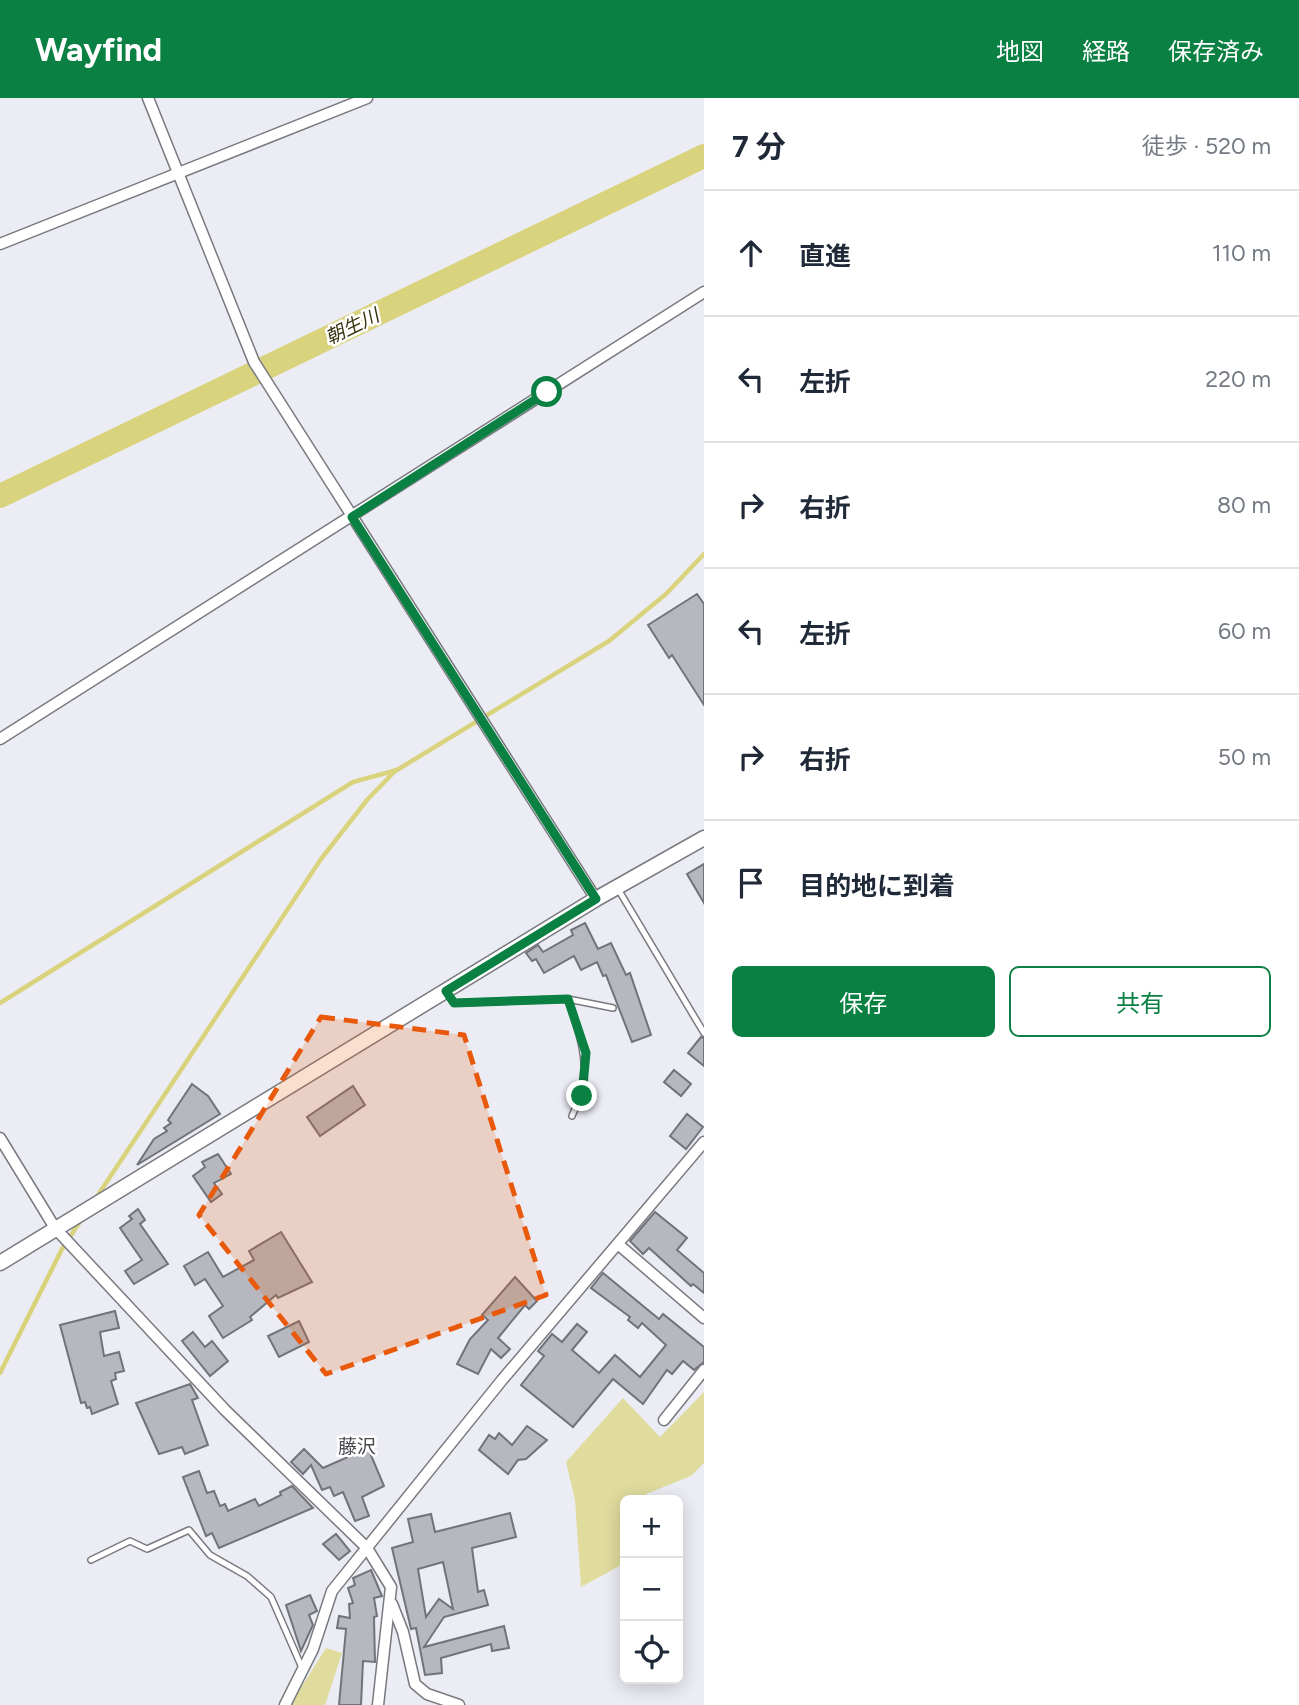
<!DOCTYPE html>
<html lang="ja">
<head>
<meta charset="utf-8">
<style>
  :root { --surface:#fff; --page:#f2f2f3; --text:#1f2937; --muted:#747a83; --line:#e0e1e3; --accent:#0b8043 }
  body { margin:0; font-family:Figtree,"Noto Sans JP",sans-serif; background:var(--page); color:var(--text) }
  .controls { position:absolute; right:21px; bottom:21px; display:grid; overflow:hidden; border-radius:10px; box-shadow:0 4px 18px #0003 }
  .controls button { width:63px; height:63px; display:grid; place-items:center; padding:0; border:0; border-bottom:2px solid var(--line); background:var(--surface); color:var(--text); font:35px sans-serif }
  .stop { position:absolute; width:21px; height:21px; margin:-16px; border:5px solid #0b8043; border-radius:50%; background:#fff }
  .stop.end { background:#0b8043; border-color:#fff; box-shadow:0 2px 7px #0008 }
  .list { margin:0; padding:0; list-style:none }
  h2 { display:flex; justify-content:space-between; align-items:center; height:91px; margin:0; padding:0 28px; font-size:30px }
  h2 small { font-size:23px; font-weight:400; color:var(--muted) }
  .list li { display:grid; grid-template-columns:46px 1fr auto; gap:21px; align-items:center; box-sizing:border-box; height:126px; padding:0 28px; border-top:2px solid var(--line) }
  .list b { display:block; font-size:26px; white-space:nowrap }
  .list em { font-size:23px; font-style:normal; color:var(--muted) }
  .actions { display:flex; gap:14px; padding:21px 28px }
  .actions a { flex:1; padding:16px 0; border:2px solid var(--accent); border-radius:10px; text-align:center; font-size:24px; color:var(--accent) }
  .actions .main { background:var(--accent); color:#fff }
  .icon { flex:none; width:38px; height:38px; fill:none; stroke:currentColor; stroke-width:2; stroke-linecap:round; stroke-linejoin:round }
  .map { position:relative; flex:none; width:704px; height:1607px; overflow:hidden }
  header { display:flex; align-items:center; gap:42px; box-sizing:border-box; height:98px; padding:0 35px; background:var(--accent); color:#fff }
  header strong { font-size:33px }
  nav { display:flex; gap:38px; margin-inline-start:auto; font-size:24px }
  main { display:flex }
  aside { flex:1; background:var(--surface) }
  .map>svg:first-child { display:block }
  .green { fill:#e0dc9e }
  .lines { fill:none; stroke-linecap:round; stroke-linejoin:round }
  .stream { stroke:#dad37e; stroke-width:4.5 }
  .river { stroke:#dad37e; stroke-width:24 }
  .building { fill:#b7b8bf; stroke:#727379; stroke-width:2; fill-rule:evenodd }
  .service-casing { stroke:#797a80; stroke-width:8 }
  .minor-casing { stroke:#797a80; stroke-width:13 }
  .tertiary-casing { stroke:#797a80; stroke-width:17 }
  .service { stroke:#fff; stroke-width:5 }
  .minor { stroke:#fff; stroke-width:10 }
  .tertiary { stroke:#fff; stroke-width:14 }
  .route { stroke:#0b8043; stroke-width:9 }
  .marked { fill:#e8590c; fill-opacity:0.2; stroke:#e8590c; stroke-width:5; stroke-dasharray:14 9; stroke-linejoin:round }
  .labels { text-anchor:middle; stroke-width:5; stroke-linejoin:round; paint-order:stroke }
  .water-label { font-size:19px; font-style:italic; fill:#36330e; stroke:#fff }
  .neighbourhood-label { font-size:19px; fill:#48494f; stroke:#fff }
</style>
</head>
<body>
<header>
<strong>Wayfind</strong>
<nav><a>地図</a><a>経路</a><a>保存済み</a></nav>
</header>
<main>
<div class="map">
<svg width="704" height="1607" viewBox="0 0 704 1607">
  <rect width="100%" height="100%" fill="#ecedf4"/>
  <g class="green">
    <polygon points="704,1294 704,1365 691,1378 646,1396 643,1402 625,1402 625,1436 620,1447 625,1465 581,1489 575,1402 566,1364 623,1300 660,1339"/>
    <polygon points="326,1550 342,1555 325,1607 290,1607"/>
  </g>
  <g class="lines">
    <g class="stream">
      <polyline points="0,905 353,684 397,672 609,543 666,496 704,456"/>
      <polyline points="96,1100 321,761 367,702 396,672"/>
      <polyline points="0,1275 62,1151 81,1122"/>
    </g>
    <polyline class="river" points="0,398 704,58"/>
  </g>
  <g class="building">
    <polygon points="697,496 704,506 704,607 672,557 669,560 648,527"/>
    <polygon points="704,766 704,805 687,776"/>
    <polygon points="585,825 598,851 611,845 626,877 630,875 651,937 632,944 606,877 603,878 597,864 581,872 574,858 544,875 536,861 532,863 526,855 538,847 543,854 573,837 571,832"/>
    <polygon points="701,939 704,940 704,968 688,955"/>
    <polygon points="674,972 691,986 681,998 664,984"/>
    <polygon points="192,986 208,998 220,1016 137,1067 154,1041 167,1033 164,1030 171,1025 168,1022"/>
    <polygon points="353,988 365,1007 320,1038 307,1019"/>
    <polygon points="687,1016 703,1029 686,1051 670,1038"/>
    <polygon points="218,1056 231,1076 214,1085 222,1096 211,1104 193,1078 205,1069 202,1064"/>
    <polygon points="138,1111 145,1122 140,1126 168,1166 134,1186 125,1173 142,1162 120,1130 132,1121 129,1118"/>
    <polygon points="655,1114 687,1140 677,1152 704,1175 704,1195 693,1186 691,1188 649,1150 643,1156 630,1143"/>
    <polygon points="281,1134 312,1184 278,1200 276,1197 250,1219 252,1222 223,1240 209,1218 223,1208 205,1181 195,1187 184,1168 208,1154 223,1179 254,1162 249,1153"/>
    <polygon points="603,1175 659,1221 663,1216 704,1249 704,1264 694,1272 683,1263 672,1276 667,1272 643,1306 613,1281 573,1329 521,1287 544,1258 538,1253 552,1236 562,1244 577,1226 587,1234 572,1252 599,1275 615,1257 640,1279 666,1247 642,1225 638,1230 628,1222 630,1219 591,1190"/>
    <polygon points="515,1179 537,1203 529,1211 525,1207 498,1240 510,1251 501,1260 491,1251 478,1276 457,1266 470,1241 488,1222 482,1217"/>
    <polygon points="115,1213 119,1230 100,1234 104,1258 119,1254 124,1273 115,1275 116,1281 111,1283 118,1306 92,1316 90,1309 87,1310 85,1304 81,1305 60,1227"/>
    <polygon points="299,1223 309,1244 279,1259 268,1238"/>
    <polygon points="193,1234 205,1249 212,1243 228,1263 210,1278 182,1243"/>
    <polygon points="190,1286 198,1300 192,1302 208,1347 185,1356 182,1349 159,1356 136,1305"/>
    <polygon points="527,1328 547,1342 526,1361 518,1362 508,1376 479,1352 489,1337 495,1341 499,1335 512,1347"/>
    <polygon points="368,1350 384,1388 362,1399 369,1418 355,1423 343,1394 334,1398 330,1389 322,1392 311,1367 303,1376 291,1364 304,1351 323,1370"/>
    <polygon points="199,1373 207,1395 214,1393 220,1408 225,1406 228,1413 255,1401 259,1408 281,1397 280,1394 292,1388 313,1410 219,1450 212,1435 206,1438 183,1379"/>
    <path d="M510 1415 516 1439 472 1450 478 1494 484 1492 488 1507 444 1519 424 1549 504 1528 509 1550 492 1553 491 1546 441 1560 442 1575 425 1577 416 1530 411 1531 392 1450 413 1444 408 1421 431 1416 435 1434ZM443 1464 453 1511 439 1501 426 1519 418 1471Z"/>
    <polygon points="336,1436 350,1453 339,1462 323,1446"/>
    <polygon points="371,1472 382,1498 374,1500 377,1518 374,1519 375,1564 363,1563 361,1607 339,1607 346,1531 337,1530 339,1518 350,1520 349,1506 353,1505 348,1490 355,1487 353,1480"/>
    <polygon points="310,1497 317,1513 309,1517 313,1527 301,1553 286,1507"/>
  </g>
  <g class="lines">
    <g class="service-casing">
      <g id="service">
        <polyline points="618,791 704,935"/>
        <polyline points="447,895 454,905 568,901 613,910"/>
        <path d="M568 901C582 945 594 973 572 1018"/>
        <polyline points="91,1462 130,1443 147,1451 189,1432 210,1457 247,1478 271,1499 303,1572"/>
      </g>
    </g>
    <g class="minor-casing">
      <g id="minor">
        <polyline points="148,0 254,264 596,801"/>
        <polyline points="0,146 367,0"/>
        <polyline points="0,641 704,194"/>
        <polyline points="0,1040 55,1130 225,1312 367,1450 391,1489 378,1607"/>
        <polyline points="619,1147 704,1220"/>
        <polyline points="664,1322 704,1272"/>
        <polyline points="392,1506 403,1534 415,1586 427,1596 459,1607"/>
        <polyline points="285,1607 313,1551 332,1493 502,1282 704,1044"/>
      </g>
    </g>
    <g class="tertiary-casing">
      <polyline id="tertiary" points="0,1165 596,801 704,740"/>
    </g>
    <use href="#service" class="service"/>
    <use href="#minor" class="minor"/>
    <use href="#tertiary" class="tertiary"/>
  </g>
  <g class="lines">
    <polyline class="route" points="547,294 352,419 596,801 446,893 454,905 568,901 586,955 582,998"/>
  </g>
  <path class="marked" d="M321 919 464 937 546 1197 326 1276 199 1117Z"/>
  <g class="labels">
    <g class="water-label">
      <text transform="translate(352 228) rotate(-26)" y="7">朝生川</text>
    </g>
    <g class="neighbourhood-label">
      <text x="357" y="1355">藤沢</text>
    </g>
  </g>
</svg>
<div class="controls">
<button>+</button>
<button>−</button>
<button><svg class="icon" aria-label="locate" viewBox="0 0 24 24"><circle cx="12" cy="12" r="6"/><path d="M12 2v4M12 18v4M2 12h4M18 12h4"/></svg></button>
</div>
<div class="stop" style="left:547px;top:294px"></div>
<div class="stop end" style="left:582px;top:998px"></div>
</div>
<aside>
<h2>7 分<small>徒歩 · 520 m</small></h2>
<ul class="list">
<li><svg class="icon" aria-label="ahead" viewBox="0 0 24 24"><path d="M12 20V5M6 11l6-6 6 6"/></svg><div><b>直進</b></div><em>110 m</em></li>
<li><svg class="icon" aria-label="left" viewBox="0 0 24 24"><path d="M17 20v-9H6M10 6l-5 5 5 5"/></svg><div><b>左折</b></div><em>220 m</em></li>
<li><svg class="icon" aria-label="right" viewBox="0 0 24 24"><path d="M7 20v-9h11M14 6l5 5-5 5"/></svg><div><b>右折</b></div><em>80 m</em></li>
<li><svg class="icon" aria-label="left" viewBox="0 0 24 24"><path d="M17 20v-9H6M10 6l-5 5 5 5"/></svg><div><b>左折</b></div><em>60 m</em></li>
<li><svg class="icon" aria-label="right" viewBox="0 0 24 24"><path d="M7 20v-9h11M14 6l5 5-5 5"/></svg><div><b>右折</b></div><em>50 m</em></li>
<li><svg class="icon" aria-label="arrive" viewBox="0 0 24 24"><path d="M6 21V4h12l-3 4 3 4H6"/></svg><div><b>目的地に到着</b></div></li>
</ul>
<div class="actions"><a class="main">保存</a><a>共有</a></div>
</aside>
</main>
</body>
</html>
